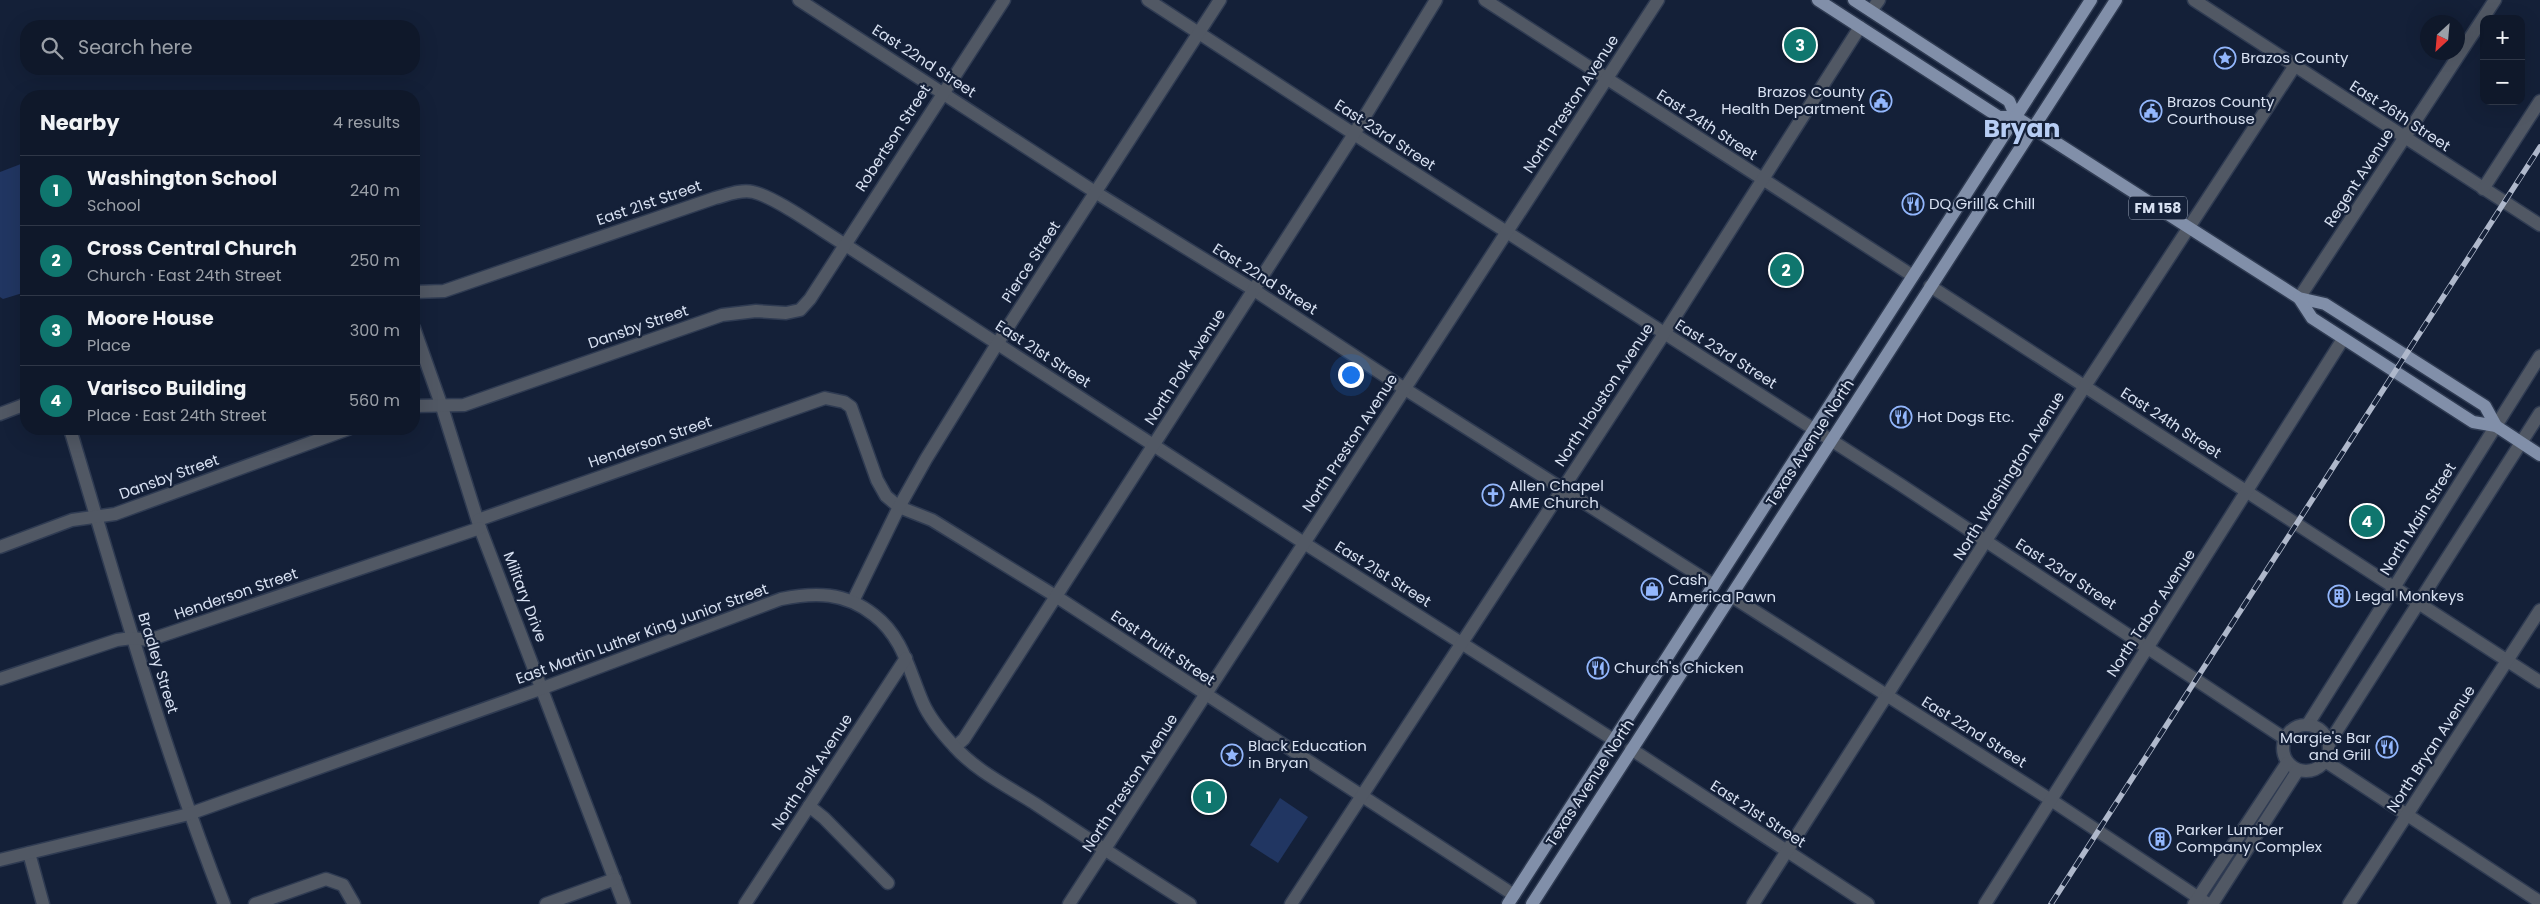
<!DOCTYPE html>
<html lang="en">
<head>
<meta charset="utf-8">
<style>
  :root { --surface:#0f182a; --page:#1d2536; --text:#f1f3f6; --muted:#9ba0a8; --line:#2f3747; --accent:#0f766e }
  body { margin:0; font-family:Poppins,sans-serif; background:var(--page); color:var(--text) }
  .controls { position:absolute; right:15px; top:15px; display:grid; overflow:hidden; border-radius:10px; box-shadow:0 5px 20px #0002 }
  .controls button { width:45px; height:45px; display:grid; place-items:center; padding:0; border:0; border-bottom:1px solid var(--line); background:var(--surface); color:var(--text); font:25px sans-serif }
  .compass { position:absolute; left:2420px; top:15px; width:45px; height:45px; border-radius:50%; background:var(--surface); box-shadow:0 5px 20px #0002; rotate:206deg }
  .you { position:absolute; left:1350px; top:374px; width:18px; height:18px; margin:-12px; border:4px solid #fff; border-radius:50%; background:#1a73e8; box-shadow:0 0 0 8px #1a73e833 }
  .badge { display:grid; place-items:center; width:32px; height:32px; border-radius:50%; background:var(--accent); color:#fff; font-size:16px; font-weight:700 }
  .pin { position:absolute; translate:-50% -50%; border:2px solid #fff; box-shadow:0 1px 5px #0006 }
  .list { margin:0; padding:0; list-style:none }
  h2 { display:flex; justify-content:space-between; align-items:center; height:65px; margin:0; padding:0 20px; font-size:21px }
  h2 small { font-size:16px; font-weight:400; color:var(--muted) }
  .list li { display:grid; grid-template-columns:32px 1fr auto; gap:15px; align-items:center; box-sizing:border-box; height:70px; padding:0 20px; border-top:1px solid var(--line) }
  .list b { display:block; font-size:19px; white-space:nowrap }
  .list p { margin:0; font-size:16px; white-space:nowrap; color:var(--muted) }
  .list em { font-size:16px; font-style:normal; color:var(--muted) }
  .icon { flex:none; width:28px; height:28px; fill:none; stroke:currentColor; stroke-width:2; stroke-linecap:round; stroke-linejoin:round }
  .map { position:relative; flex:none; width:2540px; height:904px; overflow:hidden }
  .search { position:absolute; background:var(--surface); box-shadow:0 5px 20px #0002; left:20px; top:20px; width:400px; height:55px; display:flex; align-items:center; gap:12px; box-sizing:border-box; padding:0 18px; border-radius:20px; color:var(--muted); font-size:19px }
  .panel { position:absolute; background:var(--surface); box-shadow:0 5px 20px #0002; left:20px; top:90px; width:400px; height:345px; border-radius:20px }
  .map>svg:first-child { display:block }
  .green { fill:#213662 }
  .lines { fill:none; stroke-linecap:round; stroke-linejoin:round }
  .minor-casing { stroke:#2f3b52; stroke-width:15 }
  .major-casing { stroke:#2f3b52; stroke-width:15 }
  .minor { stroke:#515864; stroke-width:12 }
  .major { stroke:#818fa9; stroke-width:12 }
  .rail-casing { stroke:#afb8cb; stroke-width:5.5 }
  .rail { stroke:#142038; stroke-width:4; stroke-dasharray:11; stroke-linecap:butt }
  .labels { text-anchor:middle; stroke-width:4.5; stroke-linejoin:round; paint-order:stroke }
  .shield { fill:#142038; stroke:#9da7ba; stroke-width:1 }
  .shield-label { font-size:14px; font-weight:bold; fill:#d8e1f2 }
  .poi-label { font-size:15px; fill:#d8e1f2; stroke:#142038; text-anchor:start }
  .street-label { font-size:15px; fill:#d8e1f2; stroke:#142038 }
  .town-label { font-size:25px; font-weight:bold; fill:#b7cdf4; stroke:#142038 }
</style>
</head>
<body>
<div class="map">
<svg width="2540" height="904" viewBox="0 0 2540 904">
  <rect width="100%" height="100%" fill="#142038"/>
  <g class="green">
    <polygon points="26,162 26,292 3,299 0,297 0,172"/>
    <polygon points="1280,798 1308,817 1278,863 1250,845"/>
  </g>
  <g class="lines">
    <g class="minor-casing">
      <g id="minor">
        <polyline points="799,0 1095,192 1254,290 1405,389 1714,585"/>
        <polyline points="1148,0 1354,134 1901,485 2284,738"/>
        <polyline points="1485,0 1913,276"/>
        <polyline points="2194,0 2540,225"/>
        <polyline points="1871,11 1879,0"/>
        <polyline points="2483,189 2540,101"/>
        <polyline points="1930,286 2540,682"/>
        <path d="M414 292 444 291 715 198C727 195 741 189 753 192 776 197 822 231 844 244L1304 543 1614 740"/>
        <polyline points="2299,298 2495,0"/>
        <polyline points="414,328 442,407 480,528 624,904"/>
        <polyline points="414,406 464,405 722,315 756,311 786,313 800,310 810,299 1004,0"/>
        <polyline points="0,414 26,404"/>
        <path d="M70 429C118 588 163 749 224 904"/>
        <polyline points="478,520 825,398 844,402 851,407 877,480 886,496 899,507 932,520 1057,597 1514,895"/>
        <polyline points="0,547 72,520 115,514 348,429"/>
        <polyline points="1731,596 2051,800 2208,904"/>
        <polyline points="853,601 899,507 926,459 997,344 1220,0"/>
        <polyline points="0,679 117,640 132,638 149,640 480,528"/>
        <polyline points="2308,724 2540,356"/>
        <circle cx="2306" cy="748" r="23"/>
        <polyline points="2329,743 2540,413"/>
        <polyline points="955,747 964,739 1354,134 1436,0"/>
        <polyline points="1631,749 1868,904"/>
        <polyline points="2325,761 2540,902"/>
        <polyline points="809,806 824,818 888,883"/>
        <polyline points="29,853 43,904"/>
        <path d="M0 860 189 814 543 688 781 599C815 592 845 592 874 615 903 637 909 671 923 703 930 719 942 733 954 746 975 770 1007 786 1034 803 1085 837 1138 871 1190 904"/>
        <polyline points="255,904 326,879 343,885 354,904"/>
        <polyline points="546,904 615,879"/>
        <polyline points="745,904 906,658"/>
        <polyline points="1069,904 1658,0"/>
        <polyline points="1291,904 1664,334 1860,27"/>
        <polyline points="1753,904 2085,386 2294,67"/>
        <polyline points="1985,904 2343,339"/>
        <polyline points="2194,904 2287,763"/>
        <polyline points="2212,904 2298,770"/>
        <polyline points="2349,904 2540,610"/>
      </g>
    </g>
    <g class="major-casing">
      <g id="major">
        <polyline points="1818,0 1999,117 2016,117 2299,298 2325,304 2485,406 2496,426"/>
        <polyline points="1854,0 2009,101 2016,117"/>
        <polyline points="2299,298 2312,318 2473,422 2496,426 2540,455"/>
        <polyline points="1508,904 2091,0"/>
        <polyline points="1532,904 2116,0"/>
      </g>
    </g>
    <use href="#minor" class="minor"/>
    <use href="#major" class="major"/>
    <g class="rail-casing">
      <polyline id="rail" points="2051,904 2540,147"/>
    </g>
    <use href="#rail" class="rail"/>
  </g>
  <defs>
    <g id="sight-ring" transform="scale(1.125)"><circle r="9.5" fill="#142038" stroke="#93b7fd" stroke-width="1.5"/><path d="M0-6L1.8-2.2L6-1.7L2.9 1.2L3.7 5.4L0 3.3L-3.7 5.4L-2.9 1.2L-6-1.7L-1.8-2.2Z" fill="#93b7fd"/></g>
    <g id="civic-ring" transform="scale(1.125)"><circle r="9.5" fill="#142038" stroke="#93b7fd" stroke-width="1.5"/><path d="M-.6-6.5H3V-4.5H.6V-3L4-1V1h2V6H-6V1h2V-1L-.6-3ZM-1.2 2.5V6h2.4V2.5Z" fill="#93b7fd"/></g>
    <g id="restaurant-ring" transform="scale(1.125)"><circle r="9.5" fill="#142038" stroke="#93b7fd" stroke-width="1.5"/><path d="M-5-6h1v4h1v-4h1v4h1v-4h1v5L-1.5 .5V6h-2V.5L-5-1ZM5-6V6H3V1.5H1.5Q1.5-4 5-6Z" fill="#93b7fd"/></g>
    <g id="church-ring" transform="scale(1.125)"><circle r="9.5" fill="#142038" stroke="#93b7fd" stroke-width="1.5"/><path d="M-1.2-6h2.4v3.5h3.3v2.4h-3.3V6h-2.4V-.1h-3.3v-2.4h3.3Z" fill="#93b7fd"/></g>
    <g id="shop-ring" transform="scale(1.125)"><circle r="9.5" fill="#142038" stroke="#93b7fd" stroke-width="1.5"/><path d="M-5-2.5h2.3a2.7 3.5 0 0 1 5.4 0H5L5.5 6h-11ZM-1.5-2.5h3a1.5 2.3 0 0 0-3 0Z" fill="#93b7fd"/></g>
    <g id="building-ring" transform="scale(1.125)"><circle r="9.5" fill="#142038" stroke="#93b7fd" stroke-width="1.5"/><path d="M-4-6H4V6H1V3H-1V6H-4ZM-2.5-4.3h1.7v1.8h-1.7ZM.8-4.3h1.7v1.8H.8ZM-2.5-1h1.7V.8h-1.7ZM.8-1h1.7V.8H.8Z" fill="#93b7fd"/></g>
  </defs>
  <g fill-rule="evenodd">
    <use href="#sight-ring" x="2225" y="58"/>
    <use href="#civic-ring" x="1881" y="101"/>
    <use href="#civic-ring" x="2151" y="111"/>
    <use href="#restaurant-ring" x="1913" y="204"/>
    <use href="#restaurant-ring" x="1901" y="417"/>
    <use href="#church-ring" x="1493" y="495"/>
    <use href="#shop-ring" x="1652" y="589"/>
    <use href="#building-ring" x="2339" y="596"/>
    <use href="#restaurant-ring" x="1598" y="668"/>
    <use href="#restaurant-ring" x="2387" y="747"/>
    <use href="#sight-ring" x="1232" y="755"/>
    <use href="#building-ring" x="2160" y="839"/>
  </g>
  <g class="labels">
    <rect class="shield" x="2129" y="196.5" width="58" height="23" rx="4"/>
    <g class="shield-label">
      <text x="2158" y="213">FM 158</text>
    </g>
    <g class="poi-label">
      <text x="2241" y="63">Brazos County</text>
      <text x="1865" y="97" text-anchor="end">Brazos County<tspan x="1865" dy="17">Health Department</tspan></text>
      <text x="2167" y="107">Brazos County<tspan x="2167" dy="17">Courthouse</tspan></text>
      <text x="1929" y="209">DQ Grill &amp; Chill</text>
      <text x="1917" y="422">Hot Dogs Etc.</text>
      <text x="1509" y="491">Allen Chapel<tspan x="1509" dy="17">AME Church</tspan></text>
      <text x="1668" y="585">Cash<tspan x="1668" dy="17">America Pawn</tspan></text>
      <text x="2355" y="601">Legal Monkeys</text>
      <text x="1614" y="673">Church's Chicken</text>
      <text x="2371" y="743" text-anchor="end">Margie's Bar<tspan x="2371" dy="17">and Grill</tspan></text>
      <text x="1248" y="751">Black Education<tspan x="1248" dy="17">in Bryan</tspan></text>
      <text x="2176" y="835">Parker Lumber<tspan x="2176" dy="17">Company Complex</tspan></text>
    </g>
    <g class="street-label">
      <text transform="translate(924 61) rotate(33)" y="5">East 22nd Street</text>
      <text transform="translate(1571 104) rotate(-57)" y="5">North Preston Avenue</text>
      <text transform="translate(2400 116) rotate(33)" y="5">East 26th Street</text>
      <text transform="translate(1707 125) rotate(33)" y="5">East 24th Street</text>
      <text transform="translate(1385 135) rotate(33)" y="5">East 23rd Street</text>
      <text transform="translate(893 138) rotate(-57)" y="5">Robertson Street</text>
      <text transform="translate(2359 178) rotate(-57)" y="5">Regent Avenue</text>
      <text transform="translate(649 203) rotate(-19)" y="5">East 21st Street</text>
      <text transform="translate(1031 262) rotate(-57)" y="5">Pierce Street</text>
      <text transform="translate(1265 279) rotate(32)" y="5">East 22nd Street</text>
      <text transform="translate(638 327) rotate(-19)" y="5">Dansby Street</text>
      <text transform="translate(1043 354) rotate(33)" y="5">East 21st Street</text>
      <text transform="translate(1726 354) rotate(32)" y="5">East 23rd Street</text>
      <text transform="translate(1185 367) rotate(-57)" y="5">North Polk Avenue</text>
      <text transform="translate(1604 395) rotate(-57)" y="5">North Houston Avenue</text>
      <text transform="translate(2171 423) rotate(33)" y="5">East 24th Street</text>
      <text transform="translate(650 442) rotate(-19)" y="5">Henderson Street</text>
      <text transform="translate(1350 443) rotate(-57)" y="5">North Preston Avenue</text>
      <text transform="translate(1810 443) rotate(-57)" y="5">Texas Avenue North</text>
      <text transform="translate(2009 476) rotate(-58)" y="5">North Washington Avenue</text>
      <text transform="translate(169 477) rotate(-20)" y="5">Dansby Street</text>
      <text transform="translate(2418 519) rotate(-58)" y="5">North Main Street</text>
      <text transform="translate(1383 574) rotate(32)" y="5">East 21st Street</text>
      <text transform="translate(2066 574) rotate(33)" y="5">East 23rd Street</text>
      <text transform="translate(236 594) rotate(-19)" y="5">Henderson Street</text>
      <text transform="translate(525 597) rotate(69)" y="5">Military Drive</text>
      <text transform="translate(2151 613) rotate(-57)" y="5">North Tabor Avenue</text>
      <text transform="translate(642 634) rotate(-20)" y="5">East Martin Luther King Junior Street</text>
      <text transform="translate(1163 648) rotate(34)" y="5">East Pruitt Street</text>
      <text transform="translate(158 663) rotate(73)" y="5">Bradley Street</text>
      <text transform="translate(1974 732) rotate(32)" y="5">East 22nd Street</text>
      <text transform="translate(2431 749) rotate(-57)" y="5">North Bryan Avenue</text>
      <text transform="translate(812 772) rotate(-57)" y="5">North Polk Avenue</text>
      <text transform="translate(1130 783) rotate(-57)" y="5">North Preston Avenue</text>
      <text transform="translate(1590 783) rotate(-57)" y="5">Texas Avenue North</text>
      <text transform="translate(1758 814) rotate(33)" y="5">East 21st Street</text>
    </g>
    <g class="town-label">
      <text x="2022" y="137">Bryan</text>
    </g>
  </g>
</svg>
<div class="controls">
<button>+</button>
<button>−</button>
</div>
<svg class="compass" viewBox="-18 -18 36 36"><path d="M0-13l5 13h-10z" fill="#e53935"/><path d="M0 13l5-13h-10z" fill="#9ba0a8"/></svg>
<div class="you"></div>
<div class="pin badge" style="left:1209px;top:797px">1</div>
<div class="pin badge" style="left:1786px;top:270px">2</div>
<div class="pin badge" style="left:1800px;top:45px">3</div>
<div class="pin badge" style="left:2367px;top:521px">4</div>
<div class="search"><svg class="icon" aria-label="search" viewBox="0 0 24 24"><circle cx="10" cy="10" r="6"/><path d="M15 15l6 6"/></svg>Search here</div>
<section class="panel">
<h2>Nearby<small>4 results</small></h2>
<ul class="list">
<li><span class="badge">1</span><div><b>Washington School</b><p>School</p></div><em>240 m</em></li>
<li><span class="badge">2</span><div><b>Cross Central Church</b><p>Church · East 24th Street</p></div><em>250 m</em></li>
<li><span class="badge">3</span><div><b>Moore House</b><p>Place</p></div><em>300 m</em></li>
<li><span class="badge">4</span><div><b>Varisco Building</b><p>Place · East 24th Street</p></div><em>560 m</em></li>
</ul>
</section>
</div>
</body>
</html>
